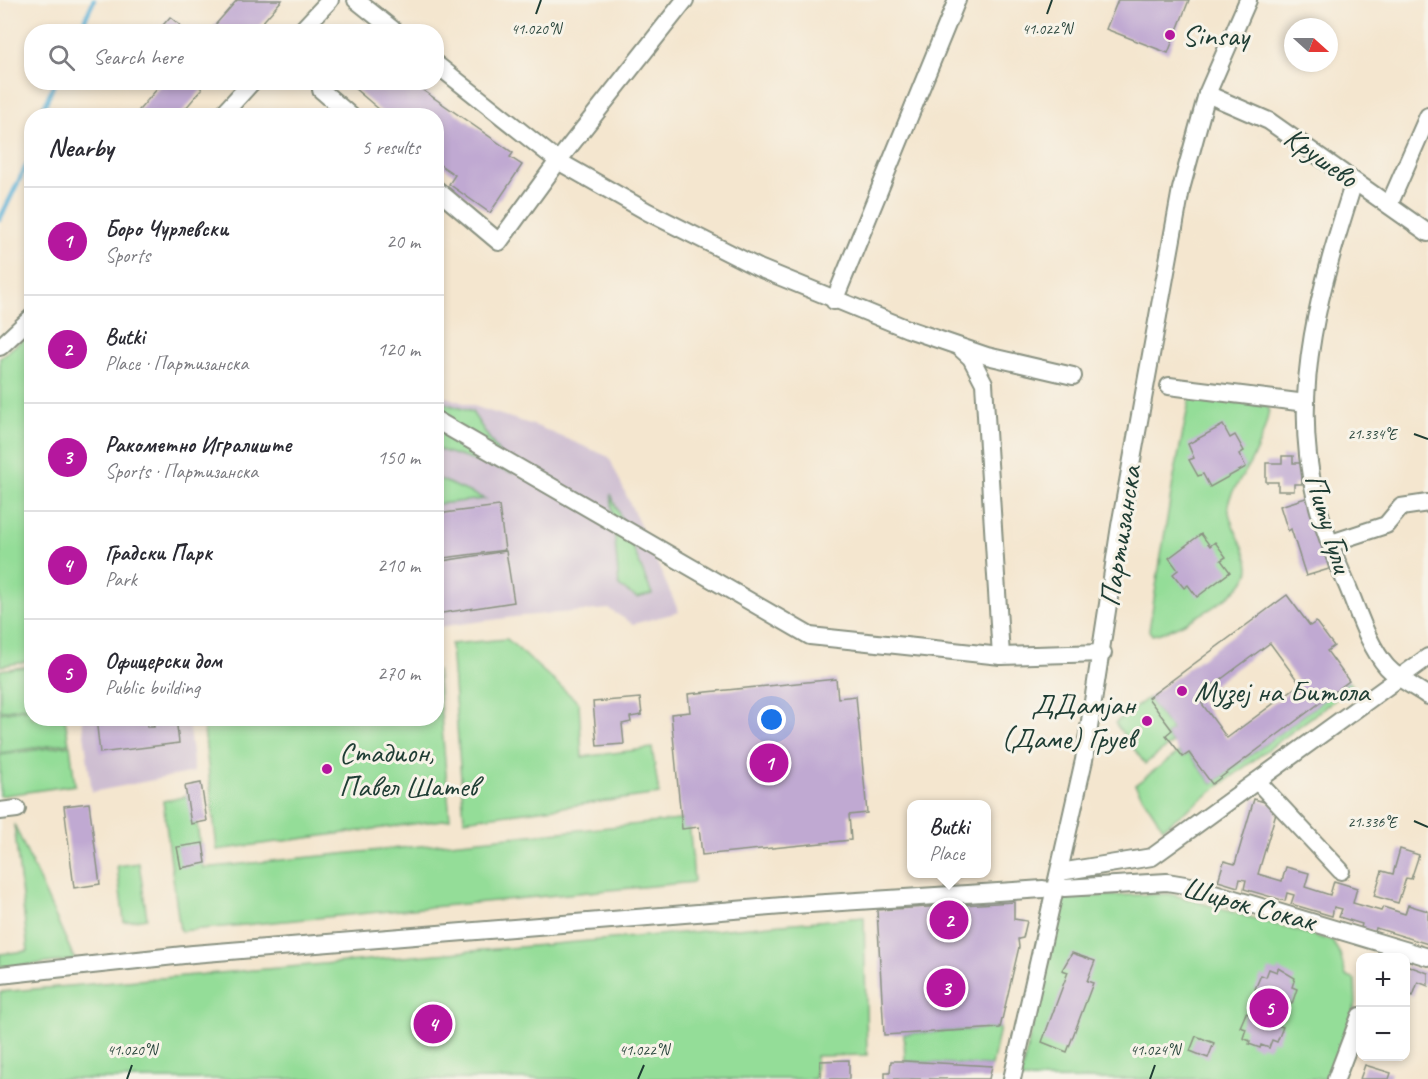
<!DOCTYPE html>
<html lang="en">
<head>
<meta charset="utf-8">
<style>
  :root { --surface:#fff; --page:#f7f7f7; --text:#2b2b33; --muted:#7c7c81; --line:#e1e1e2; --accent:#b5179e }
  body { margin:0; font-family:Caveat,sans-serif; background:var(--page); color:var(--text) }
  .controls { position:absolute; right:18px; bottom:18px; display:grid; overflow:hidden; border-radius:12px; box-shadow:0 3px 9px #0003 }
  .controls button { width:54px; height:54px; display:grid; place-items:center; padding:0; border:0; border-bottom:2px solid var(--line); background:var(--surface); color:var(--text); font:30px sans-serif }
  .compass { position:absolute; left:1284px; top:18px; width:54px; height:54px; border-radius:50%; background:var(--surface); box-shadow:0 3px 9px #0003; rotate:111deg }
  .you { position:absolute; left:772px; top:720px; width:21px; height:21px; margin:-15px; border:4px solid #fff; border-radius:50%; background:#1a73e8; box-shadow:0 0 0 9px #1a73e833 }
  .badge { display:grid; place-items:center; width:39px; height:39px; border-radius:50%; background:var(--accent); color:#fff; font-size:20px; font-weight:700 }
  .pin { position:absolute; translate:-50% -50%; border:3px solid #fff; box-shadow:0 2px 6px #0006 }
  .popup { position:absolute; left:907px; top:800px; width:84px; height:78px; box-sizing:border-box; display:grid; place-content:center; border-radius:12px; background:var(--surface); filter:drop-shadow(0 2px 4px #0005); font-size:20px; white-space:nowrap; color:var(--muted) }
  .popup b { font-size:22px; color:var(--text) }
  .popup::after { content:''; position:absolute; left:50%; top:100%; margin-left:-12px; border:12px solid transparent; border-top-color:var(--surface) }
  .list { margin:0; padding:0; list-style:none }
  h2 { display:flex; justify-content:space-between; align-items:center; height:78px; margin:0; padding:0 24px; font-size:26px }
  h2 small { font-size:20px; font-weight:400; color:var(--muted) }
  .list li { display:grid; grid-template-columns:39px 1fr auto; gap:18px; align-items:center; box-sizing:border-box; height:108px; padding:0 24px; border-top:2px solid var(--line) }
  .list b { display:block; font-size:22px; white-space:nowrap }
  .list p { margin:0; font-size:20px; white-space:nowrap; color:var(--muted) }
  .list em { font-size:20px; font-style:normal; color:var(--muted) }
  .icon { flex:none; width:33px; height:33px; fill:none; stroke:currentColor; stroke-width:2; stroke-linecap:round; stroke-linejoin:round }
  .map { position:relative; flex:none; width:1428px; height:1079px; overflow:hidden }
  .search { position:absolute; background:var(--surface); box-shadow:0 3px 9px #0003; left:24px; top:24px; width:420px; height:66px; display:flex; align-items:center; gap:15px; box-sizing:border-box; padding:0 21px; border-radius:24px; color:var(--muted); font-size:22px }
  .panel { position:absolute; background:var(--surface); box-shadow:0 3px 9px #0003; left:24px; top:108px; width:420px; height:618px; border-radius:24px }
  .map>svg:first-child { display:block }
  .industrial { fill:#cebed1 }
  .green { fill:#94dd98; stroke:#5a8d66; stroke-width:1.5 }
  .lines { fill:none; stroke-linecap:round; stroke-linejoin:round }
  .stream { stroke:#5ab1d7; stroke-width:4.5 }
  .building { fill:#c0a9d2; fill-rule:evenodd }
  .minor-casing { stroke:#8a9282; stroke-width:20 }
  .minor { stroke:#fff; stroke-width:16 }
  .ticks { fill:none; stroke:#1f3d34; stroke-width:2 }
  .poi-dot { fill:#b5179e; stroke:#f7f3e8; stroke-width:2 }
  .labels { text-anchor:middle; stroke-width:6; stroke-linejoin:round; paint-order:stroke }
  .poi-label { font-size:30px; fill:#1f3d34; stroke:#f7f3e8; text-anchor:start }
  .street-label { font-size:30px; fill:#1f3d34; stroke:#f7f3e8 }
  .ticks-label { font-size:15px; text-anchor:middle; fill:#1f3d34; stroke:#f7f3e8; stroke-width:6; stroke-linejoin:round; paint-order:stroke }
</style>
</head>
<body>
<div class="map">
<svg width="1428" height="1079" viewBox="0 0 1428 1079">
  <rect width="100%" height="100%" fill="#f7f3e8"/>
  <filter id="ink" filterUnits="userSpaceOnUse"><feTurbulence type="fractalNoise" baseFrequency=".0167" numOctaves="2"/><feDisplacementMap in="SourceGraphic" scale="12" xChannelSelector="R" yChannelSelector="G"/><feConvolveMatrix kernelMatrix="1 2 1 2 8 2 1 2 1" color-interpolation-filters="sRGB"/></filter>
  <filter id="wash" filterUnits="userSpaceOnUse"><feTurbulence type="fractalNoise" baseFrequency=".008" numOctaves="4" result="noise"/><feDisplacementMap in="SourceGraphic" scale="24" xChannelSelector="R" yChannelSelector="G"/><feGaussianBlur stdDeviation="1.35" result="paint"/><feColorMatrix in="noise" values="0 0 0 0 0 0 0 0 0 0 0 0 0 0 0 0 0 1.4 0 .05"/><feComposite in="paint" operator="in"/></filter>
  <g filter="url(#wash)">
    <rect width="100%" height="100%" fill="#f4e6cf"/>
    <g class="industrial">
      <polygon points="436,394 539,427 609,457 679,612 633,624 609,609 522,616 437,627"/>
      <polygon points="82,719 188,719 194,772 92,792"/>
    </g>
    <g class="green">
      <polygon points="27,336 32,379 31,661 0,666 0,358"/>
      <path d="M1190 397 1268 406 1269 409C1266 431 1257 450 1247 469 1241 480 1232 489 1229 501 1225 523 1248 546 1249 567 1251 592 1176 631 1152 635L1149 630 1173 482Z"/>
      <polygon points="437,401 472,412 512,473 437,449"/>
      <polygon points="436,478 437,478 485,499 437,504"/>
      <polygon points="611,494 652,594 637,598 619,586"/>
      <polygon points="507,639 579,703 582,757 652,748 659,794 464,820 451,644"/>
      <polygon points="31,666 31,706 0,711 0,670"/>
      <polygon points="437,670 450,819 217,850 203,719 436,718"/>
      <polygon points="1349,681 1353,686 1163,828 1135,785 1179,752 1183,757 1189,753 1212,784"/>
      <polygon points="1148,698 1172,730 1166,735 1172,743 1145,764 1115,723"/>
      <polygon points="31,708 32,718 65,719 69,743 0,753 0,713"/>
      <polygon points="70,745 75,785 0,796 0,755"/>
      <polygon points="193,795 203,868 689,819 694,882 180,931 163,801"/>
      <polygon points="14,824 75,960 0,968 0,954 28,951"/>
      <polygon points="139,863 147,918 124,922 117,866"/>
      <polygon points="1170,894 1332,941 1340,954 1346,976 1355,980 1356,1003 1330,1079 1020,1079 1063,897"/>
      <polygon points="864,917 867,1055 816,1056 815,1079 0,1079 0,992"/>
      <polygon points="1000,1028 992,1066 905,1061 904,1034"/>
    </g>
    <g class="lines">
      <g class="stream">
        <polyline points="79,32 94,0"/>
        <polyline points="40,116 55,82"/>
        <polyline points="0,219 29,160 32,149"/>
      </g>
    </g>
    <g id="blocks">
      <g class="building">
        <polygon points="237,0 282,0 254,32 209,32"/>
        <polygon points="1118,0 1189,0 1168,53 1106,29"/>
        <polygon points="170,17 180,25 174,32 157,32"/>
        <polygon points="163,82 194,82 202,89 179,116 134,116"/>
        <polygon points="347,82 411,82 513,153 510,157 522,165 490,213 449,184 455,175 436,162 436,116 387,116"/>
        <polygon points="1223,425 1230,438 1235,435 1244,451 1239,454 1246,467 1210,487 1203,474 1198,476 1189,460 1194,458 1188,444"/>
        <polygon points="1282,456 1293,456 1293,463 1302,463 1302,484 1294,484 1294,491 1278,491 1278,482 1266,482 1266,463 1282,463"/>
        <polygon points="1309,497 1329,569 1306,576 1291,529 1288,531 1280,506"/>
        <polygon points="499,506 505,550 436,559 436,514"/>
        <polygon points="1201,534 1210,546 1215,542 1226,557 1221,560 1230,572 1197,597 1188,585 1184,588 1173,574 1178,570 1169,558"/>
        <polygon points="506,551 514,602 436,614 436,562"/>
        <path d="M1287 595 1310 626 1316 622 1334 646 1327 651 1349 681 1212 784 1189 753 1183 757 1166 735 1172 730 1148 698ZM1270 643 1300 684 1227 738 1197 697Z"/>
        <polygon points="836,679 838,698 856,696 867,813 849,815 851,840 702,855 699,827 682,829 671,714 690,712 688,694"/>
        <polygon points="640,698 642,715 630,717 631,722 622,724 624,744 597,746 593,702"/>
        <polygon points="96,718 146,718 147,727 154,727 153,718 176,718 179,743 100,753"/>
        <polygon points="201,783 207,821 191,824 185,786"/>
        <polygon points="1254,799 1278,806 1258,874 1282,881 1286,867 1309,873 1305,887 1330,895 1334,881 1357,888 1353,903 1381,911 1383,907 1405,914 1408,905 1428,911 1428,944 1376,928 1375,932 1361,928 1362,924 1339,917 1342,909 1334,907 1332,916 1291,904 1294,895 1287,893 1285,901 1244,889 1246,880 1240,879 1238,887 1218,881 1224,861 1235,864"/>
        <polygon points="89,803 100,884 74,888 64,806"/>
        <polygon points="203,843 206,863 181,868 177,847"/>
        <polygon points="1400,849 1419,855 1411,879 1406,878 1398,903 1374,896 1382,871 1393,874"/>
        <polygon points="1014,902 1014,919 1027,921 1023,938 1018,939 1019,947 1000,1028 884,1035 877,910"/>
        <polygon points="1072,953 1095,961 1087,981 1093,983 1067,1052 1042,1042 1068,972 1062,970"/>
        <polygon points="1406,965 1428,973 1428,986 1418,982 1413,996 1406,993"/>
        <polygon points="1278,968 1295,978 1292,987 1297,989 1292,1004 1286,1001 1277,1025 1283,1027 1277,1042 1272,1040 1269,1048 1261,1045 1260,1048 1249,1044 1250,1041 1243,1038 1246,1029 1240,1027 1246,1013 1251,1015 1260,991 1255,989 1261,975 1266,977 1269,969 1277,972"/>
        <polygon points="1196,1036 1214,1043 1208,1058 1190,1051"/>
        <polygon points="849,1060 849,1079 821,1079 820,1061"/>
        <polygon points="891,1061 905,1061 992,1066 989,1079 885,1079 885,1072 890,1072"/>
        <polygon points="1365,1065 1391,1073 1389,1079 1360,1079"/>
      </g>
    </g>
  </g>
  <g filter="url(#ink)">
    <use href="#blocks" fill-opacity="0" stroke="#8a9282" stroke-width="1.5"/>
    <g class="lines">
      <g class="minor-casing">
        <g id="minor">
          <polyline points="356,0 396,32"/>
          <polyline points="300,32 330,0"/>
          <polyline points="436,64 558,161 648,212 759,268 908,329 987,356 1073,376"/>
          <polyline points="321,90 351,116"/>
          <polyline points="1207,94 1269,121 1428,233"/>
          <polyline points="221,116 252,82"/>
          <path d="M1354 182C1322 282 1289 388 1315 495 1322 525 1334 556 1347 585 1358 611 1368 645 1387 667 1398 679 1415 687 1428 696"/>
          <polyline points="436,189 499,242 558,161 685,0"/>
          <polyline points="1389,205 1428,116"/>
          <polyline points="834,301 957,0"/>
          <polyline points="0,347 32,317"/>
          <polyline points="959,347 971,358 984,383 1001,656"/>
          <polyline points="1169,386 1306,403"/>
          <polyline points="436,420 810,636 1001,656 1103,653"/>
          <polyline points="1331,543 1386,525 1401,507 1428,503"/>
          <polyline points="1257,781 1341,871"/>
          <polyline points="0,811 17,809"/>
          <polyline points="1060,872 1152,857 1428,657"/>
          <polyline points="1064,888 1167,882 1191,886 1428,957"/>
          <polyline points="0,975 193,954 795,905 1043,889"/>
          <polyline points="1012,1079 1084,760 1120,526 1181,189 1207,94 1248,0"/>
          <polyline points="1336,1079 1360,1016"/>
        </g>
      </g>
      <use href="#minor" class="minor"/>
    </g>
  </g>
  <path class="ticks" d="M536 14 541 0M1047 14 1052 0M1414 434 1428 439M1414 821 1428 827M127 1079 132 1065M638 1079 644 1065M1150 1079 1155 1065"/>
  <g class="poi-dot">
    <circle cx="1170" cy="35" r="6"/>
    <circle cx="1182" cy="691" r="6"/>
    <circle cx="1147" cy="721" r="6"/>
    <circle cx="327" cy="769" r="6"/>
  </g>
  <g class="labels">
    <g class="poi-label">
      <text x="1182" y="45">Sinsay</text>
      <text x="1194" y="701">Музеј на Битола</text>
      <text x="1135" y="714" text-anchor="end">ДДамјан<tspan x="1135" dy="34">(Даме) Груев</tspan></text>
      <text x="339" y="762">Стадион,<tspan x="339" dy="34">Павел Шатев</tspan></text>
    </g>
    <g class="street-label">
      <text transform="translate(1321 157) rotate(35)" y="10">Крушево</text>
      <text transform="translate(1329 523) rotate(73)" y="10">Питу Гули</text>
      <text transform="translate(1120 536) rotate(-81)" y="10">Партизанска</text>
      <text transform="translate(1249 904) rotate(15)" y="10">Широк Сокак</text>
    </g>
  </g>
  <g class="ticks-label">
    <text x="536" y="34">41.020°N</text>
    <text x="1047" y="34">41.022°N</text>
    <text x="1372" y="439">21.334°E</text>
    <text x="1372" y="827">21.336°E</text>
    <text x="132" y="1055">41.020°N</text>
    <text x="644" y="1055">41.022°N</text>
    <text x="1155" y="1055">41.024°N</text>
  </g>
</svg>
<div class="controls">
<button>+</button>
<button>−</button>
</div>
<svg class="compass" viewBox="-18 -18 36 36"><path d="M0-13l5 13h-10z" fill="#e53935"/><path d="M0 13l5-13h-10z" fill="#7c7c81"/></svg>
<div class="you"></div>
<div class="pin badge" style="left:769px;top:763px">1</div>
<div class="pin badge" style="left:949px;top:920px">2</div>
<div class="popup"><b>Butki</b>Place</div>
<div class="pin badge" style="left:946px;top:988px">3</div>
<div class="pin badge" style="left:433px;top:1024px">4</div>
<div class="pin badge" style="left:1269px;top:1008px">5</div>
<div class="search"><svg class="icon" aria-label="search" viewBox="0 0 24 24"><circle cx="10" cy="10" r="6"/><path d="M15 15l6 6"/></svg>Search here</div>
<section class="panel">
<h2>Nearby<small>5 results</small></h2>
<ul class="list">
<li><span class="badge">1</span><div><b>Боро Чурлевски</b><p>Sports</p></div><em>20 m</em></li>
<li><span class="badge">2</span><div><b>Butki</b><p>Place · Партизанска</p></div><em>120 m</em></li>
<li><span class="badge">3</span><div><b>Ракометно Игралиште</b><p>Sports · Партизанска</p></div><em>150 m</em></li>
<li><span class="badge">4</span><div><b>Градски Парк</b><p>Park</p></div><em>210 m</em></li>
<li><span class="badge">5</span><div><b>Офицерски дом</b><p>Public building</p></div><em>270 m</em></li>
</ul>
</section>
</div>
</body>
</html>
